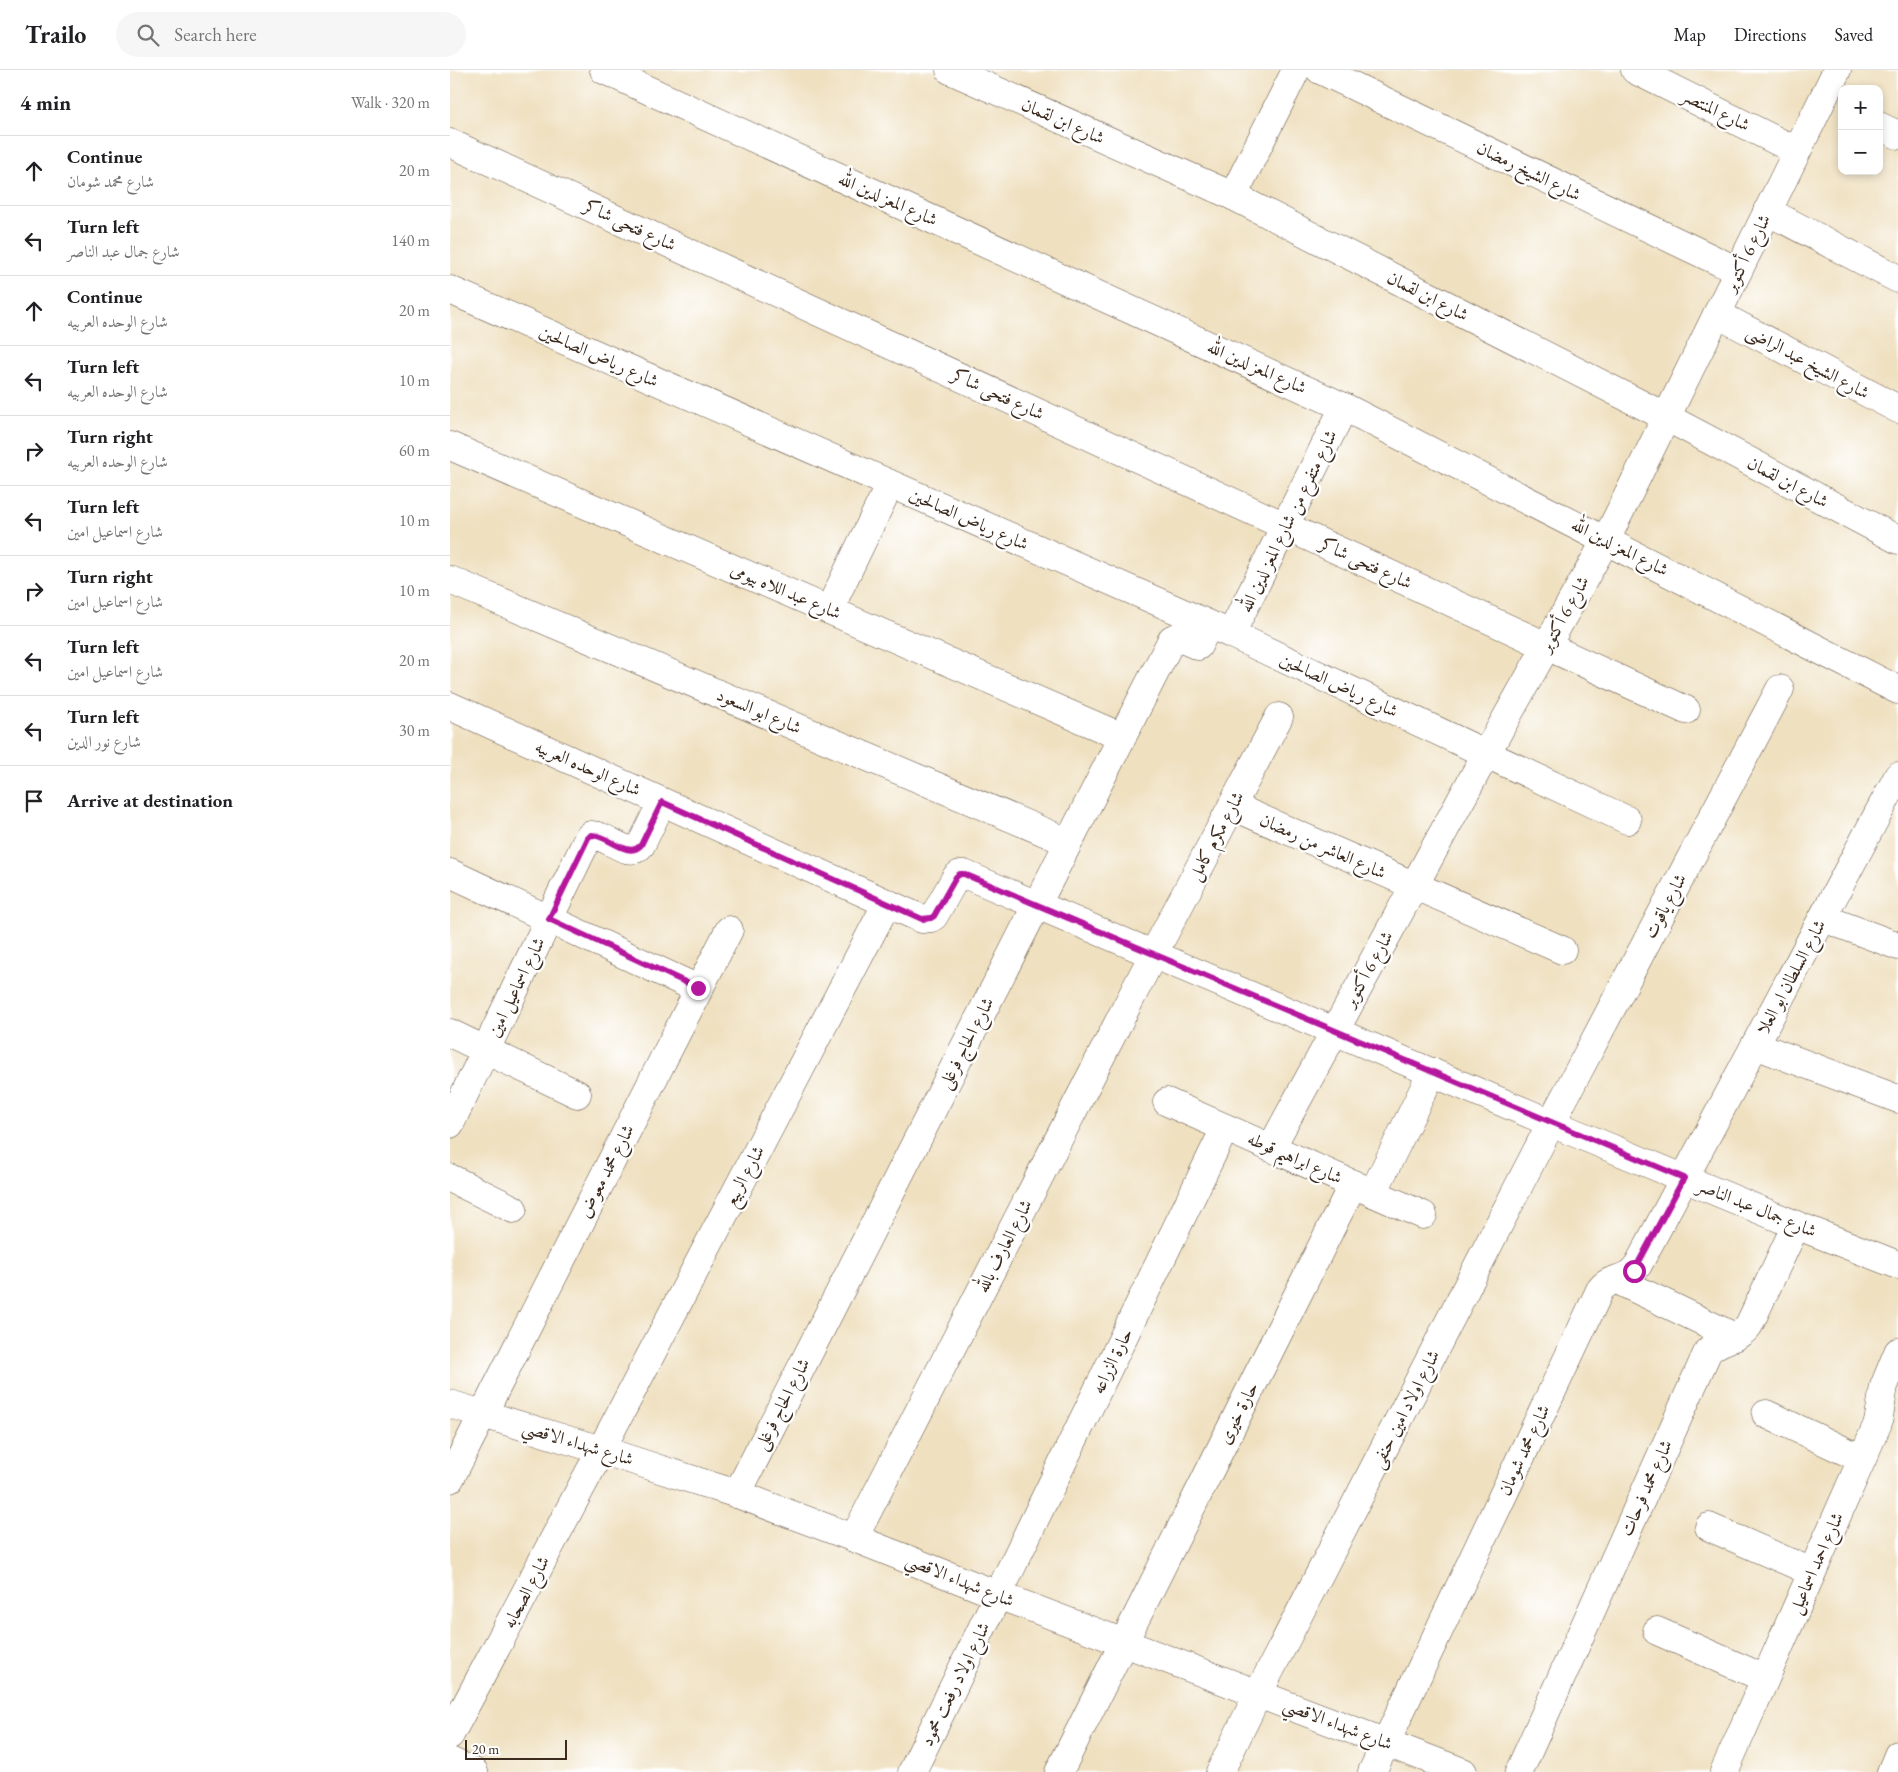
<!DOCTYPE html>
<html lang="en">
<head>
<meta charset="utf-8">
<style>
  :root { --surface:#fff; --page:#f6f6f6; --text:#202124; --muted:#757577; --line:#e0e0e0 }
  body { margin:0; font-family:"EB Garamond",Amiri,serif; background:var(--page); color:var(--text) }
  .controls { position:absolute; right:15px; top:15px; display:grid; overflow:hidden; border-radius:10px; box-shadow:0 2px 8px #0003 }
  .controls button { width:45px; height:45px; display:grid; place-items:center; padding:0; border:0; border-bottom:1px solid var(--line); background:var(--surface); color:var(--text); font:25px sans-serif }
  .scale { position:absolute; left:15px; bottom:12px; width:102px; box-sizing:border-box; padding-left:5px; border:2px solid #3b2a1e; border-top:0; font-size:14px; line-height:18px; white-space:nowrap; color:#3b2a1e; -webkit-text-stroke:4px #fff; paint-order:stroke }
  .stop { position:absolute; width:15px; height:15px; margin:-11px; border:4px solid #b5179e; border-radius:50%; background:#fff }
  .stop.end { background:#b5179e; border-color:#fff; box-shadow:0 1px 5px #0008 }
  .list { margin:0; padding:0; list-style:none }
  h2 { display:flex; justify-content:space-between; align-items:center; height:65px; margin:0; padding:0 20px; font-size:21px }
  h2 small { font-size:16px; font-weight:400; color:var(--muted) }
  .list li { display:grid; grid-template-columns:32px 1fr auto; gap:15px; align-items:center; box-sizing:border-box; height:70px; padding:0 20px; border-top:1px solid var(--line) }
  .list b { display:block; font-size:19px; white-space:nowrap }
  .list p { margin:0; font-size:16px; white-space:nowrap; color:var(--muted) }
  .list em { font-size:16px; font-style:normal; color:var(--muted) }
  .icon { flex:none; width:28px; height:28px; fill:none; stroke:currentColor; stroke-width:2; stroke-linecap:round; stroke-linejoin:round }
  .map { position:relative; flex:none; width:1448px; height:1702px; overflow:hidden }
  header { display:flex; align-items:center; gap:30px; box-sizing:border-box; height:70px; padding:0 25px; background:var(--surface); border-bottom:1px solid var(--line) }
  header strong { font-size:24px }
  nav { display:flex; gap:28px; margin-inline-start:auto; font-size:18px }
  .search { width:350px; height:45px; background:var(--page); display:flex; align-items:center; gap:12px; box-sizing:border-box; padding:0 18px; border-radius:28px; color:var(--muted); font-size:19px }
  main { display:flex }
  aside { flex:1; background:var(--surface) }
  .map>svg:first-child { display:block }
  .lines { fill:none; stroke-linecap:round; stroke-linejoin:round }
  .minor-casing { stroke:#564536; stroke-width:29 }
  .minor { stroke:#fff; stroke-width:28 }
  .route { stroke:#b5179e; stroke-width:6 }
  .labels { text-anchor:middle; stroke-width:4.5; stroke-linejoin:round; paint-order:stroke }
  .street-label { font-size:18px; fill:#3b2a1e; stroke:#fff }
</style>
</head>
<body>
<header>
<strong>Trailo</strong>
<div class="search"><svg class="icon" aria-label="search" viewBox="0 0 24 24"><circle cx="10" cy="10" r="6"/><path d="M15 15l6 6"/></svg>Search here</div>
<nav><a>Map</a><a>Directions</a><a>Saved</a></nav>
</header>
<main>
<aside>
<h2>4 min<small>Walk · 320 m</small></h2>
<ul class="list">
<li><svg class="icon" aria-label="ahead" viewBox="0 0 24 24"><path d="M12 20V5M6 11l6-6 6 6"/></svg><div><b>Continue</b><p>شارع محمد شومان</p></div><em>20 m</em></li>
<li><svg class="icon" aria-label="left" viewBox="0 0 24 24"><path d="M17 20v-9H6M10 6l-5 5 5 5"/></svg><div><b>Turn left</b><p>شارع جمال عبد الناصر</p></div><em>140 m</em></li>
<li><svg class="icon" aria-label="ahead" viewBox="0 0 24 24"><path d="M12 20V5M6 11l6-6 6 6"/></svg><div><b>Continue</b><p>شارع الوحده العربيه</p></div><em>20 m</em></li>
<li><svg class="icon" aria-label="left" viewBox="0 0 24 24"><path d="M17 20v-9H6M10 6l-5 5 5 5"/></svg><div><b>Turn left</b><p>شارع الوحده العربيه</p></div><em>10 m</em></li>
<li><svg class="icon" aria-label="right" viewBox="0 0 24 24"><path d="M7 20v-9h11M14 6l5 5-5 5"/></svg><div><b>Turn right</b><p>شارع الوحده العربيه</p></div><em>60 m</em></li>
<li><svg class="icon" aria-label="left" viewBox="0 0 24 24"><path d="M17 20v-9H6M10 6l-5 5 5 5"/></svg><div><b>Turn left</b><p>شارع اسماعيل امين</p></div><em>10 m</em></li>
<li><svg class="icon" aria-label="right" viewBox="0 0 24 24"><path d="M7 20v-9h11M14 6l5 5-5 5"/></svg><div><b>Turn right</b><p>شارع اسماعيل امين</p></div><em>10 m</em></li>
<li><svg class="icon" aria-label="left" viewBox="0 0 24 24"><path d="M17 20v-9H6M10 6l-5 5 5 5"/></svg><div><b>Turn left</b><p>شارع اسماعيل امين</p></div><em>20 m</em></li>
<li><svg class="icon" aria-label="left" viewBox="0 0 24 24"><path d="M17 20v-9H6M10 6l-5 5 5 5"/></svg><div><b>Turn left</b><p>شارع نور الدين</p></div><em>30 m</em></li>
<li><svg class="icon" aria-label="arrive" viewBox="0 0 24 24"><path d="M6 21V4h12l-3 4 3 4H6"/></svg><div><b>Arrive at destination</b></div></li>
</ul>
</aside>
<div class="map">
<svg width="1448" height="1702" viewBox="0 0 1448 1702">
  <rect width="100%" height="100%" fill="#fff"/>
  <filter id="ink" filterUnits="userSpaceOnUse"><feTurbulence type="fractalNoise" baseFrequency=".02" numOctaves="2"/><feDisplacementMap in="SourceGraphic" scale="10" xChannelSelector="R" yChannelSelector="G"/><feConvolveMatrix kernelMatrix="1 2 1 2 8 2 1 2 1" color-interpolation-filters="sRGB"/></filter>
  <filter id="wash" filterUnits="userSpaceOnUse"><feTurbulence type="fractalNoise" baseFrequency=".0096" numOctaves="4" result="noise"/><feDisplacementMap in="SourceGraphic" scale="20" xChannelSelector="R" yChannelSelector="G"/><feGaussianBlur stdDeviation="1.12" result="paint"/><feColorMatrix in="noise" values="0 0 0 0 0 0 0 0 0 0 0 0 0 0 0 0 0 1.4 0 .05"/><feComposite in="paint" operator="in"/></filter>
  <g filter="url(#wash)">
    <rect width="100%" height="100%" fill="#efe0c0"/>
  </g>
  <g filter="url(#ink)">
    <g class="lines">
      <g class="minor-casing">
        <g id="minor">
          <polyline points="154,0 894,337 1448,620"/>
          <polyline points="500,0 783,126 1216,347 1448,470"/>
          <polyline points="870,0 1288,201"/>
          <polyline points="1185,0 1347,81"/>
          <polyline points="1429,56 1448,65"/>
          <polyline points="0,73 1236,640"/>
          <polyline points="783,126 846,0"/>
          <polyline points="1317,141 1448,209"/>
          <polyline points="0,220 781,564 1177,750"/>
          <polyline points="1267,244 1448,339"/>
          <polyline points="0,376 672,667"/>
          <polyline points="0,510 618,772"/>
          <polyline points="379,540 440,414"/>
          <polyline points="781,564 894,337"/>
          <polyline points="0,636 472,849 481,848 484,846 506,807 510,804 514,804 1101,1053 1346,1155 1448,1195"/>
          <polyline points="782,736 1112,880"/>
          <polyline points="0,803 248,919"/>
          <polyline points="1373,848 1448,876"/>
          <polyline points="0,963 127,1024"/>
          <polyline points="1305,975 1448,1029"/>
          <polyline points="717,1032 973,1145"/>
          <path d="M0 1054 138 768 141 765C157 764 178 790 191 775L212 732"/>
          <polyline points="821,1078 1036,684 1156,470 1387,0"/>
          <polyline points="0,1108 63,1139"/>
          <polyline points="923,1123 982,1002"/>
          <polyline points="1167,1210 1285,1267"/>
          <polyline points="0,1334 151,1380 287,1424 404,1468 548,1525 1013,1702"/>
          <polyline points="1316,1344 1412,1389"/>
          <polyline points="0,1409 279,860"/>
          <polyline points="287,1424 722,569 727,567 748,576 759,555"/>
          <polyline points="1259,1457 1362,1502"/>
          <polyline points="404,1468 703,885 829,647"/>
          <polyline points="1207,1561 1314,1608"/>
          <polyline points="0,1665 151,1380 437,833"/>
          <polyline points="0,1691 24,1702"/>
          <polyline points="462,1702 775,1058"/>
          <polyline points="609,1702 903,1114"/>
          <polyline points="770,1702 808,1624 1101,1053 1330,619"/>
          <path d="M922 1702 1150 1220C1161 1205 1174 1214 1188 1195L1448 706"/>
          <path d="M1069 1702 1258 1281C1270 1268 1289 1270 1299 1255L1346 1155"/>
          <polyline points="1274,1702 1428,1353 1434,1316 1448,1282"/>
          <polyline points="1441,1702 1448,1685"/>
        </g>
      </g>
      <use href="#minor" class="minor"/>
    </g>
  </g>
  <g class="lines" filter="url(#ink)">
    <path class="route" d="M248 918 99 849 138 768 141 765C157 764 178 790 191 775L212 732 472 849 481 848 484 846 506 807 510 804H514L1234 1108 1184 1201"/>
  </g>
  <g class="labels">
    <g class="street-label">
      <text transform="translate(1266 40) rotate(26)" y="6">شارع المنتصر</text>
      <text transform="translate(613 51) rotate(24)" y="6">شارع ابن لقمان</text>
      <text transform="translate(1079 101) rotate(26)" y="6">شارع الشيخ رمضان</text>
      <text transform="translate(438 129) rotate(24)" y="6">شارع المعز لدين الله</text>
      <text transform="translate(180 155) rotate(25)" y="6">شارع فتحى شاكر</text>
      <text transform="translate(1297 183) rotate(-64)" y="6">شارع 6 أكتوبر</text>
      <text transform="translate(978 226) rotate(27)" y="6">شارع ابن لقمان</text>
      <text transform="translate(149 286) rotate(24)" y="6">شارع رياض الصالحين</text>
      <text transform="translate(1358 292) rotate(28)" y="6">شارع الشيخ عبد الراضى</text>
      <text transform="translate(807 297) rotate(24)" y="6">شارع المعز لدين الله</text>
      <text transform="translate(548 324) rotate(25)" y="6">شارع فتحى شاكر</text>
      <text transform="translate(1338 412) rotate(28)" y="6">شارع ابن لقمان</text>
      <text transform="translate(519 449) rotate(24)" y="6">شارع رياض الصالحين</text>
      <text transform="translate(838 451) rotate(-64)" y="6">شارع متفرع من شارع المعز لدين الله</text>
      <text transform="translate(1170 477) rotate(27)" y="6">شارع المعز لدين الله</text>
      <text transform="translate(916 493) rotate(25)" y="6">شارع فتحى شاكر</text>
      <text transform="translate(336 521) rotate(23)" y="6">شارع عبد اللاه بيومى</text>
      <text transform="translate(1114 544) rotate(-61)" y="6">شارع 6 أكتوبر</text>
      <text transform="translate(889 615) rotate(25)" y="6">شارع رياض الصالحين</text>
      <text transform="translate(309 641) rotate(23)" y="6">شارع ابو السعود</text>
      <text transform="translate(138 698) rotate(24)" y="6">شارع الوحده العربيه</text>
      <text transform="translate(766 766) rotate(-62)" y="6">شارع مكرم كامل</text>
      <text transform="translate(873 776) rotate(24)" y="6">شارع العاشر من رمضان</text>
      <text transform="translate(1215 836) rotate(-62)" y="6">شارع ياقوت</text>
      <text transform="translate(918 899) rotate(-61)" y="6">شارع 6 أكتوبر</text>
      <text transform="translate(1341 907) rotate(-62)" y="6">شارع السلطان ابو العلا</text>
      <text transform="translate(66 917) rotate(-64)" y="6">شارع اسماعيل امين</text>
      <text transform="translate(516 973) rotate(-63)" y="6">شارع الحاج فرغلى</text>
      <text transform="translate(845 1088) rotate(24)" y="6">شارع ابراهيم قوطه</text>
      <text transform="translate(156 1101) rotate(-63)" y="6">شارع محمد معوض</text>
      <text transform="translate(294 1106) rotate(-62)" y="6">شارع الربيع</text>
      <text transform="translate(1307 1138) rotate(22)" y="6">شارع جمال عبد الناصر</text>
      <text transform="translate(554 1176) rotate(-63)" y="6">شارع العارف بالله</text>
      <text transform="translate(662 1291) rotate(-64)" y="6">حارة الزراعه</text>
      <text transform="translate(332 1334) rotate(-63)" y="6">شارع الحاج فرغلى</text>
      <text transform="translate(955 1339) rotate(-63)" y="6">شارع اولاد امين حنفى</text>
      <text transform="translate(788 1343) rotate(-63)" y="6">حارة خيرى</text>
      <text transform="translate(128 1373) rotate(17)" y="6">شارع شهداء الاقصي</text>
      <text transform="translate(1074 1380) rotate(-65)" y="6">شارع محمد شومان</text>
      <text transform="translate(1196 1418) rotate(-66)" y="6">شارع محمد فرحات</text>
      <text transform="translate(1366 1493) rotate(-66)" y="6">شارع احمد اسماعيل</text>
      <text transform="translate(510 1510) rotate(22)" y="6">شارع شهداء الاقصي</text>
      <text transform="translate(76 1522) rotate(-62)" y="6">شارع الصحابه</text>
      <text transform="translate(505 1614) rotate(-64)" y="6">شارع اولاد رفعت محمود</text>
      <text transform="translate(888 1654) rotate(21)" y="6">شارع شهداء الاقصي</text>
    </g>
  </g>
</svg>
<div class="controls">
<button>+</button>
<button>−</button>
</div>
<div class="scale">20 m</div>
<div class="stop" style="left:1184px;top:1201px"></div>
<div class="stop end" style="left:248px;top:918px"></div>
</div>
</main>
</body>
</html>
